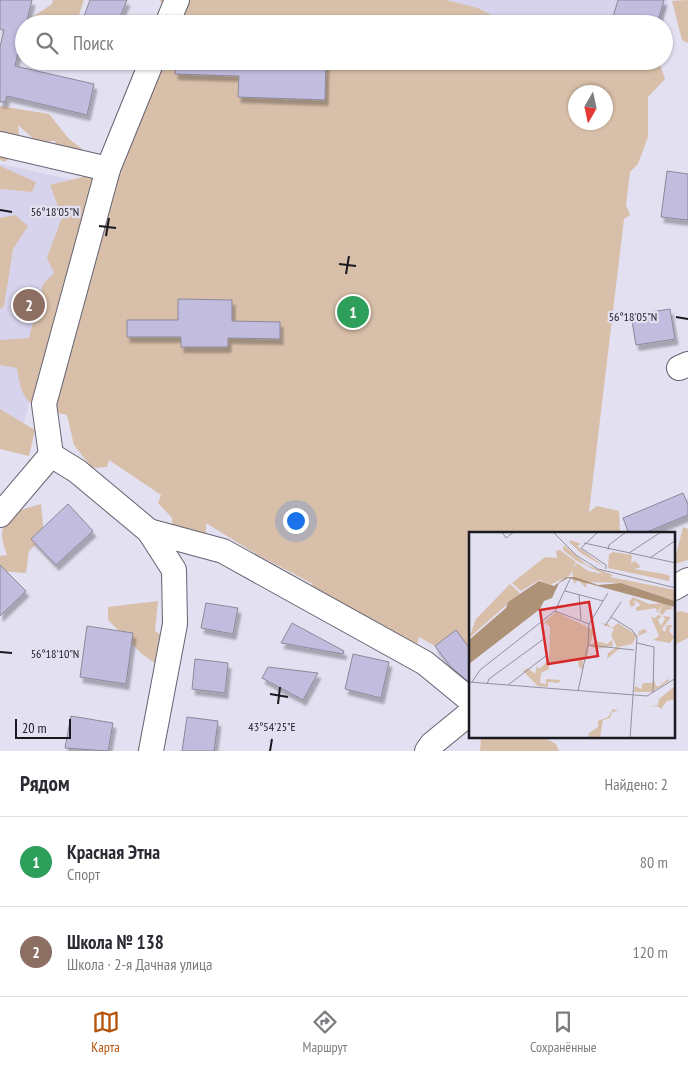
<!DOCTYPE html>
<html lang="ru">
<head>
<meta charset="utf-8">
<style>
  :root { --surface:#fff; --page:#f7f7f7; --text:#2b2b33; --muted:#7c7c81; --line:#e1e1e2; --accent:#b45309 }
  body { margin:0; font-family:"PT Sans Narrow",sans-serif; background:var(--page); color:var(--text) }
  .compass { position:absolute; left:568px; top:85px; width:45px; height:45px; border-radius:50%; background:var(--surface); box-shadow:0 1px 4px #0004; rotate:189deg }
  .scale { position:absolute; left:15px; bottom:12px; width:56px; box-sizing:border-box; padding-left:5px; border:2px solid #1a1920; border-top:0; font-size:14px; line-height:18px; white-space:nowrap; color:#1a1920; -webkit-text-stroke:4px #e3e0f2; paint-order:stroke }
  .you { position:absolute; left:295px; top:520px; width:18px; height:18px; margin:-12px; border:4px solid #fff; border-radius:50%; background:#1a73e8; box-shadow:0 0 0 8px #1a73e833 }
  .badge { display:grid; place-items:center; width:32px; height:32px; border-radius:50%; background:var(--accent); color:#fff; font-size:16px; font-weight:700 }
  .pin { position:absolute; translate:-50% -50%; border:2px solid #fff; box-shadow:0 1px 5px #0006 }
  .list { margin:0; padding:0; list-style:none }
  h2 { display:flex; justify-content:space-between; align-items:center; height:65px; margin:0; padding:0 20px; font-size:21px }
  h2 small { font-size:16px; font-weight:400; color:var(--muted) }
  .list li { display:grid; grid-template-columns:32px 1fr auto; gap:15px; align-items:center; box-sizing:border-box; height:90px; padding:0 20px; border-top:1px solid var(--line) }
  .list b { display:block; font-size:19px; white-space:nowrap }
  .list p { margin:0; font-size:16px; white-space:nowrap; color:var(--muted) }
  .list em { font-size:16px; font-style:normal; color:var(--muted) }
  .icon { flex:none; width:28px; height:28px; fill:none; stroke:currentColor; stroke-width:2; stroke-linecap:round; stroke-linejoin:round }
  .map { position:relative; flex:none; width:688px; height:751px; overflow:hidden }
  .search { position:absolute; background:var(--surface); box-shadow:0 1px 4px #0004; left:15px; right:15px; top:15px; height:55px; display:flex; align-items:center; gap:12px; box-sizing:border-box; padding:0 18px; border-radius:28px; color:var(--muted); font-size:19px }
  .sheet { height:245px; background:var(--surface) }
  nav { display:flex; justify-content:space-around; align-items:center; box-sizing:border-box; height:70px; border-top:1px solid var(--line); background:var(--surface); font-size:14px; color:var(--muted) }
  nav a { display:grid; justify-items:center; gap:2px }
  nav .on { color:var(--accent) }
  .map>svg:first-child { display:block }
  .built { fill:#d8d3ec }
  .green { fill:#d8bfa9; fill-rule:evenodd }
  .building { fill:#c2bcdf; stroke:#8b8999; filter:url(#shadow) }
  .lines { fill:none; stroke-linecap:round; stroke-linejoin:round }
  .minor-casing { stroke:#656272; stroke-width:26 }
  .minor { stroke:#fff; stroke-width:24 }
  .ticks { fill:none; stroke:#1a1920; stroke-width:2 }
  .inset-road { fill:none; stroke:#93909e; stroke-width:1 }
  .view { fill:#d62828; fill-opacity:0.15; stroke:#d62828; stroke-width:2.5 }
  .inset-edge { fill:none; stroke:#1a1920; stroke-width:2.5 }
  .ticks-label { font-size:12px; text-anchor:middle; fill:#1a1920; stroke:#e3e0f2; stroke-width:4.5; stroke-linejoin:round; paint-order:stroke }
</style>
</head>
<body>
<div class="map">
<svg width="688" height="751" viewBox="0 0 688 751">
  <defs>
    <filter id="shadow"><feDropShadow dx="3" dy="5.5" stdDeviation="1" flood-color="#0004"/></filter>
  </defs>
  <rect width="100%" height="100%" fill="#e3e0f2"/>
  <g class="built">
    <polygon points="235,0 668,0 662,24 538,24 477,16"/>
    <polygon points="0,164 93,184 18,442 0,426"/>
  </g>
  <g class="green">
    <polygon points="53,0 84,0 78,18 68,19 66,24 33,24 31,18 52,4"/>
    <polygon points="160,0 445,0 478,8 497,18 538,24 169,24 171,20"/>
    <polygon points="688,0 688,43 682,40 672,1"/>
    <path d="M147 61H659L665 79 648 97V137L638 164 630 172 626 205 630 215 624 219 589 512 597 506 619 511 620 533 470 534V686L467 689 435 646 419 637 417 644 309 589 313 584 256 554 206 523V536L174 545 172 518 158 503 161 495 109 460 107 467 92 468 74 445 67 415C32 406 22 407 17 368L0 365V340L29 338 43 284 54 273 47 258 62 217 50 185 91 175ZM576 92H606V122H576Z"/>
    <polygon points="0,106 49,114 69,139 95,159 58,166 55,141 37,142 18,125 20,147 5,162 0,160"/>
    <polygon points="0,166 36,182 32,192 0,189"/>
    <polygon points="15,215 28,226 13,249 4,306 0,309 0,218"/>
    <polygon points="0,409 35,430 29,456 0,449"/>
    <path d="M41 504 44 536 29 551 26 573 0 571V556L7 555C0 535 0 531 10 513Z"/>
    <polygon points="683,527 688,529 688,560 674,564 674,555 676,555"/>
    <polygon points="158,601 155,631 179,645 163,669 142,654 108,620 108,607"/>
    <polygon points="680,611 688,613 688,638 674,645 674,613"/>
    <polygon points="481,737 543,737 556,744 559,751 480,751"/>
  </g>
  <g class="building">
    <polygon points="0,0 32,0 26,24 24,24 15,66 94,84 87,115 7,96 5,102 0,102 0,47 4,30 0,29"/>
    <polygon points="90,0 127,0 117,24 81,24"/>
    <polygon points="618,0 664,0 657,24 611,24"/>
    <polygon points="176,61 326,61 325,100 238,97 239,76 175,74"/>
    <polygon points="667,171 688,174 688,220 661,217"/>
    <polygon points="178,299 232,300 232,321 280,322 280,339 228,338 228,347 181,347 181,337 127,337 127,320 178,320"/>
    <polygon points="670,309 675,339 636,345 631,315"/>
    <polygon points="683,493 688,505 688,515 642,534 629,534 623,518"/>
    <polygon points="68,504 93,531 56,565 31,539"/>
    <polygon points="0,565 26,591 0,616"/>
    <polygon points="206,603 238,608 233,634 201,628"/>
    <polygon points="292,623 344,651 343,654 281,643"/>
    <polygon points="87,626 133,633 126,684 80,677"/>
    <polygon points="456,630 470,649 470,683 450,666 435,646"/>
    <polygon points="353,654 389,662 381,698 345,689"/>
    <polygon points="195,659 228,663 225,693 192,689"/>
    <polygon points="268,667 318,673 303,700 262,678"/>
    <polygon points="71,716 113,723 108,751 65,748"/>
    <polygon points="187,717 218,721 214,751 182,751"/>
  </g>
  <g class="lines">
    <g class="minor-casing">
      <g id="minor">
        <polyline points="167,24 177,0"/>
        <polyline points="0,144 108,169"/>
        <polyline points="679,368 688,364"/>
        <polyline points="51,455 77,471 149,531 223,551 425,663 470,700"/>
        <polyline points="51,455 44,404 108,169 152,61"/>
        <polyline points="0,515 51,455"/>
        <polyline points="149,531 174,570 175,624 151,751"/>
        <polyline points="674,588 688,580"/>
        <polyline points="427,751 432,744 470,713"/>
      </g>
    </g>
    <use href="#minor" class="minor"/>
  </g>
  <path class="ticks" d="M0 210 12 212M99 226 116 228M106 236 109 218M339 264 356 266M346 274 349 256M676 317 688 319M0 652 12 653M270 694 288 697M278 704 280 687M270 751 272 739"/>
  <g transform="translate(469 532)">
    <rect width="206" height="206" fill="#e3e0f2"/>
    <path d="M102 8 112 12 108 14 136 35 113 22 100 10ZM95 13 118 33 144 43 141 45 206 58V69L152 51 118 50 117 56 109 48 105 52 103 38 108 31 119 39 134 42 108 29 94 18ZM91 18 107 30 101 43 81 53 70 48 52 59 43 51 76 25 88 26 87 19ZM144 20 163 23 162 31 166 29 172 35 165 37 195 42 201 44 200 49 139 36 140 22ZM41 52 51 61 0 106 7 87ZM164 65 180 72 199 71 204 77 197 78 194 83 190 81 193 73 188 81 187 76 168 79 166 76 172 73 165 68 166 73 162 75 160 70ZM87 80 125 98 121 113 128 109 138 112 143 108 144 114 128 117 120 114 118 127 114 128V138L110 135 109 129 80 130 81 95 77 91 72 93ZM189 83 193 84 189 88 192 94 196 87 194 84 202 85 193 97 196 100 198 93H203L200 99 205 105 201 111 184 108 190 104 182 85 186 86ZM131 91 139 92 143 96 149 91 169 104 170 99 176 97 178 100 167 105 163 112 149 115 151 116 138 127 139 121 148 115 142 103 145 97ZM79 129 80 137 72 141 71 151 77 152V147L92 148 89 151 79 150V155L69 154 54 139 59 136 66 142 68 134 70 137ZM196 140 200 149 183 160H165L166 154 172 157 174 151H183L185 148 187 154H190L199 147ZM206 154V167L198 169 192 177 188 174 177 175 189 173 190 167ZM144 177 149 179 143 180 141 186 134 188 131 206H119L120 201 129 195V189L139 185Z" fill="#d8bfa9"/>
    <path d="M97 45H106L129 53 152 51 206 69V75L99 46 90 51 83 66 75 69 71 77 0 132V108L37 76 39 70 70 49 85 54Z" fill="#ae9278"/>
    <path class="inset-road" d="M33 0 37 6 45 0M84 0 107 23 129 37 207 56M129 0 112 16 137 33V37M115 11 207 31M139 18 140 13 157 0M160 21 192 0M181 26 207 8M96 59 134 69M110 62 112 88M86 79 120 92M142 85 163 98 168 105 161 207M120 92 139 61M136 94 152 70M168 111 185 115 184 160M119 113 165 118M0 150 178 164 207 146M3 150 11 138 86 79 101 47M18 152 20 147 76 106M39 153 78 123M109 159 119 113 120 92"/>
    <path class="view" d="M120 70 129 124 79 132 71 78Z"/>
    <rect width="206" height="206" class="inset-edge"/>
  </g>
  <g class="ticks-label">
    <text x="55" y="216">56°18'05"N</text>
    <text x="633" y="321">56°18'05"N</text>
    <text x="55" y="658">56°18'10"N</text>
    <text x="272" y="731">43°54'25"E</text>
  </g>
</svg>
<svg class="compass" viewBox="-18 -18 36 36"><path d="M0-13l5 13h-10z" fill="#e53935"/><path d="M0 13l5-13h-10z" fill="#7c7c81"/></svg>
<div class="scale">20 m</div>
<div class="you"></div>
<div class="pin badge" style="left:353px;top:312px;background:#2e9e5b">1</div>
<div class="pin badge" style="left:29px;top:305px;background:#8d6e63">2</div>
<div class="search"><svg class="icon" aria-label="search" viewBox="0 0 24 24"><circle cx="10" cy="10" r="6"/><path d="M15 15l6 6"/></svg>Поиск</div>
</div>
<section class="sheet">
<h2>Рядом<small>Найдено: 2</small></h2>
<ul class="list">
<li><span class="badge" style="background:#2e9e5b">1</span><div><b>Красная Этна</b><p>Спорт</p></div><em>80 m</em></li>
<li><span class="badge" style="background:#8d6e63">2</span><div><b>Школа № 138</b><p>Школа · 2-я Дачная улица</p></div><em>120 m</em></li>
</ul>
</section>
<nav>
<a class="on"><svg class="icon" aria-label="map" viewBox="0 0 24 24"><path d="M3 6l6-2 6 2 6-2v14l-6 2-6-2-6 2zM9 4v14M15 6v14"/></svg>Карта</a>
<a><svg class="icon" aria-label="directions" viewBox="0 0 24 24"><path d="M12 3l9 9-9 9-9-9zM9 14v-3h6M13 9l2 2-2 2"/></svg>Маршрут</a>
<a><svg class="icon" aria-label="saved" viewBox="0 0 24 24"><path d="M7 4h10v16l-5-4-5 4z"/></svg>Сохранённые</a>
</nav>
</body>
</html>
